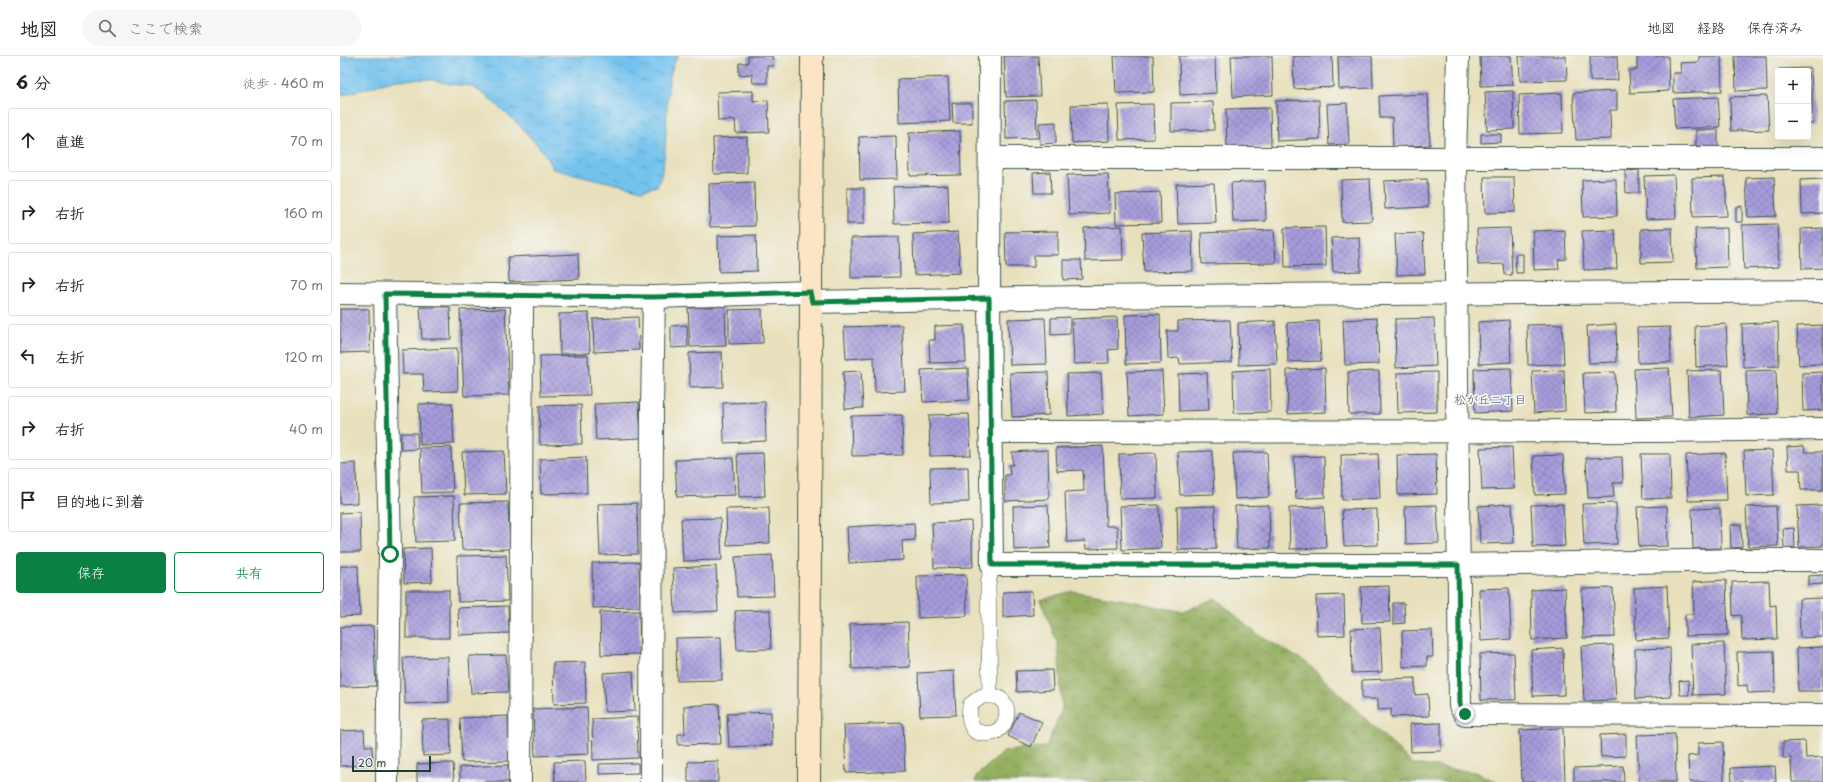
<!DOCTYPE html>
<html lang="ja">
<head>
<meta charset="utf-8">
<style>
  :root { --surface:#fff; --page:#f6f6f6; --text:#222; --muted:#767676; --line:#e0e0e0; --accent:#0b8043 }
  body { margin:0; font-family:"Playpen Sans","Klee One",sans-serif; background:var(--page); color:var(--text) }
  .controls { position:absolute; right:12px; top:12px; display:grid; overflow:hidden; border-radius:4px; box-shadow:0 4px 16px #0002 }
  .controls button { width:36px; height:36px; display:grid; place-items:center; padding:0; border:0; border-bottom:1px solid var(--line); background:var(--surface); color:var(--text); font:20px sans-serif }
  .scale { position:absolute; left:12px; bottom:10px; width:79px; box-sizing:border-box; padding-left:4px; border:2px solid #1f3d34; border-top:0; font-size:11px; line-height:14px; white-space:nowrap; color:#1f3d34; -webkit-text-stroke:3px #f6f6f2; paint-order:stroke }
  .stop { position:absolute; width:12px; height:12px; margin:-9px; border:3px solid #0b8043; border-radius:50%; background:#fff }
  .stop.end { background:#0b8043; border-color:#fff; box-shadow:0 1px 4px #0008 }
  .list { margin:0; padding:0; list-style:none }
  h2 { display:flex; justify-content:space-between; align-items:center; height:52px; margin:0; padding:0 16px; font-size:17px }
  h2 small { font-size:13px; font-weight:400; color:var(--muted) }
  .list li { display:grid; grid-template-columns:26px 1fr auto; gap:12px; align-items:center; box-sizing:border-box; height:64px; margin:0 8px 8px; padding:0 8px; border:1px solid var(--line); border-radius:4px }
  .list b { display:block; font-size:15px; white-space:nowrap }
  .list em { font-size:13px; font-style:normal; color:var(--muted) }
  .actions { display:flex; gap:8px; padding:12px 16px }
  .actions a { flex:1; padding:9px 0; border:1px solid var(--accent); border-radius:4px; text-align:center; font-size:14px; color:var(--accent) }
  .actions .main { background:var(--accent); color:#fff }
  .icon { flex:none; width:22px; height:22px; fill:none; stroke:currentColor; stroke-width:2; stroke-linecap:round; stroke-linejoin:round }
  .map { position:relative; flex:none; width:1483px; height:726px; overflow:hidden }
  header { display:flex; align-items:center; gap:24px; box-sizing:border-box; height:56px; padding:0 20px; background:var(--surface); border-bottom:1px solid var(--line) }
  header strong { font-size:19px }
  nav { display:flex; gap:22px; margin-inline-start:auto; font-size:14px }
  .search { width:280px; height:36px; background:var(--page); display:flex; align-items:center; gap:10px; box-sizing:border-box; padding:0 14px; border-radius:22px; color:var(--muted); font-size:15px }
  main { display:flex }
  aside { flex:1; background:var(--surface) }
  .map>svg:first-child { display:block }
  .forest { fill:url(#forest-crowns); stroke:#5a764a }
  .water { fill:url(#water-ripples); stroke:#498091 }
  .building { fill:url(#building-cross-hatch) }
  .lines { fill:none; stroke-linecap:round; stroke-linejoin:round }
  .lane-casing { stroke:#3d5548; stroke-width:16 }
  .street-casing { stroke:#3d5548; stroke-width:24 }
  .secondary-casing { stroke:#3d5548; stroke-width:24 }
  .lane { stroke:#fff; stroke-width:15 }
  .street { stroke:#fff; stroke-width:22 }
  .secondary { stroke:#fce5c4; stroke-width:22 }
  .route { stroke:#0b8043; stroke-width:5 }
  .labels { text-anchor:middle; stroke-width:3.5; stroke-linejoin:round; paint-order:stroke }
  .neighbourhood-label { font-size:12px; fill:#4f5e6f; stroke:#f6f6f2 }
</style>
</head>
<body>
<header>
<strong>地図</strong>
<div class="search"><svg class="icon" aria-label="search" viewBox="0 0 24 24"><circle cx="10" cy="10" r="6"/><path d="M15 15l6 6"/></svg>ここで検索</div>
<nav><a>地図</a><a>経路</a><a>保存済み</a></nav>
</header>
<main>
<aside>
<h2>6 分<small>徒歩 · 460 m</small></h2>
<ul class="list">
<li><svg class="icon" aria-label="ahead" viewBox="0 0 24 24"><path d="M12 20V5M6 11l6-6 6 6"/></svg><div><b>直進</b></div><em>70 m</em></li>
<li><svg class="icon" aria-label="right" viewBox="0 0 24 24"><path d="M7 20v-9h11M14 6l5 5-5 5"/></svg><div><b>右折</b></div><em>160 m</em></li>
<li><svg class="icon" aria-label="right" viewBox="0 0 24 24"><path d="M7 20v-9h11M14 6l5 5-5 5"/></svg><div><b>右折</b></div><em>70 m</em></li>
<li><svg class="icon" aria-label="left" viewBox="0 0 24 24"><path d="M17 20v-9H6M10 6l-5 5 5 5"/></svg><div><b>左折</b></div><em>120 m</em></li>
<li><svg class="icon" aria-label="right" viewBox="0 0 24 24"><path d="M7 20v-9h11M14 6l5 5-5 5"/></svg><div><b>右折</b></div><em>40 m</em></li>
<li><svg class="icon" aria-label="arrive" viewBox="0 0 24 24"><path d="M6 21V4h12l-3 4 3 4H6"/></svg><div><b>目的地に到着</b></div></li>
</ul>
<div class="actions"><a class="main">保存</a><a>共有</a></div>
</aside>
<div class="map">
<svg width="1483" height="726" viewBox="0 0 1483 726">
  <defs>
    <pattern id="forest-crowns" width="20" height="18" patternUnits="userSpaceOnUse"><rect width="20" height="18" fill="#95ae60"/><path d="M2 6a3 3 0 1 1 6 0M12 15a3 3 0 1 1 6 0" fill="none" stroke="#798f50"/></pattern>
    <pattern id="water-ripples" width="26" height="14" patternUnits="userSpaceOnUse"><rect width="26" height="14" fill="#73c2ee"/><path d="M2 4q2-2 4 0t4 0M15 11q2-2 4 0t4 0" fill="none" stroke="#5e9fc2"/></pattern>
    <pattern id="building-cross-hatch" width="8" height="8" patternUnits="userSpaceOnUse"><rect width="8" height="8" fill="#a79cdc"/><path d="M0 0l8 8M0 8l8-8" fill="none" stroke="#8780b3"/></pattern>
  </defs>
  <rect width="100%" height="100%" fill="#f6f6f2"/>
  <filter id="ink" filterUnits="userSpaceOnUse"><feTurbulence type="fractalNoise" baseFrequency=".025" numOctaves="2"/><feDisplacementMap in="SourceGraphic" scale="8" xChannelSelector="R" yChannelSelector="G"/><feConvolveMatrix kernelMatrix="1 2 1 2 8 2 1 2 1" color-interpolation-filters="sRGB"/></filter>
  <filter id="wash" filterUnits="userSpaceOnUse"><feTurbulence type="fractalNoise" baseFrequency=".012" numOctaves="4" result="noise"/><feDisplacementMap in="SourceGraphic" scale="16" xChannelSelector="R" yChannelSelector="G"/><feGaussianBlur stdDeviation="0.9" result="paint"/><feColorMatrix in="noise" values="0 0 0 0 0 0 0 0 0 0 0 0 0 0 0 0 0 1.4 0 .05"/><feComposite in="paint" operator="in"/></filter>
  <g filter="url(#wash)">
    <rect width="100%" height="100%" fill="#e8e0bc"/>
    <polygon class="forest" points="732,535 796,546 843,556 875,542 917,578 967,607 1073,708 1135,716 1157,726 635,726 637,719 665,695 706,691 722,653 718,588 700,544"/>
    <path class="water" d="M0 0H339C319 19 333 99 317 130L302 134 213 113 202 94 177 67 148 41 131 30 110 28 89 23 56 24 6 38H0Z"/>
    <g id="blocks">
      <g class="building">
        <polygon points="408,0 432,0 433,10 427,10 427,27 413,27 412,18 399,19 399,7 408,7"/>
        <polygon points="664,0 698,0 700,40 666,41"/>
        <polygon points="774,0 813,0 814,36 776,37"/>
        <polygon points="839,0 875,0 876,37 840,39"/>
        <polygon points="891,0 932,0 933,39 893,41"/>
        <polygon points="953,0 992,0 993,31 954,33"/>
        <polygon points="998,0 1032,0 1033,32 999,33"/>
        <polygon points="1140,0 1171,0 1173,29 1141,30"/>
        <polygon points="1179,0 1226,0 1227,24 1180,25"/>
        <polygon points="1250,0 1277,0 1278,24 1250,25"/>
        <polygon points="1297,0 1328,0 1329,35 1290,37 1289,14 1297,14"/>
        <polygon points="1359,0 1381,0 1382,35 1333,37 1333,17 1341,17 1340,7 1359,6"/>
        <polygon points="1395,0 1426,0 1427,34 1396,35"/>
        <polygon points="1471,12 1473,68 1468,68 1468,15 1439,15 1439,13"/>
        <polygon points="608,21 610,65 559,67 558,23"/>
        <polygon points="413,35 413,45 428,44 429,76 396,77 395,64 378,65 377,36"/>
        <polygon points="1173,35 1174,73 1147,74 1145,36"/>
        <polygon points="1277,35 1277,54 1270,54 1271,83 1236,84 1233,37"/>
        <polygon points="1222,37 1223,77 1180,78 1179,39"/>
        <polygon points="1088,38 1090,89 1053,91 1052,62 1040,62 1039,40"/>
        <polygon points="1427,40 1429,74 1391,75 1390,41"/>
        <polygon points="1378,41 1380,71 1335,73 1333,43"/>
        <polygon points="696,44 697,82 666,83 665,45"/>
        <polygon points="979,44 980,83 937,85 936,45"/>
        <polygon points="873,46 874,74 831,75 831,47"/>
        <polygon points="612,47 632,47 632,67 613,67"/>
        <polygon points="1007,47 1009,88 989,89 987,48"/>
        <polygon points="768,48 769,85 732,87 731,49"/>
        <polygon points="813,48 814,83 779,84 778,49"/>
        <polygon points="930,52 931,91 887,92 886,53"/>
        <polygon points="716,66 716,87 700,88 699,67"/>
        <rect x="1356" y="74" width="22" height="17"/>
        <polygon points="620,75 621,119 570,120 569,77"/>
        <polygon points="1141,78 1161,78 1161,86 1141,87"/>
        <polygon points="556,80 557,123 520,124 519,81"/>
        <polygon points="407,81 407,117 374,118 373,82"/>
        <polygon points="1299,114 1299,137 1286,137 1285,115"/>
        <polygon points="710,116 711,137 694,137 693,117"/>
        <polygon points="768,118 770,157 729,159 727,119"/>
        <polygon points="1334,119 1336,162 1306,163 1304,120"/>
        <polygon points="1144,121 1174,121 1175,156 1145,157"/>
        <polygon points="1385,121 1387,160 1353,161 1352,122"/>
        <polygon points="1434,121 1436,160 1408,161 1406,122"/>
        <polygon points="1030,123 1032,165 1002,166 1001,124"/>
        <polygon points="1087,123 1088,151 1045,153 1044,125"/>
        <polygon points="1276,123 1277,160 1243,161 1242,124"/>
        <polygon points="1483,123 1483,157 1462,158 1461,124"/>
        <polygon points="925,125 926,165 893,166 891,127"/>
        <polygon points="414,126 415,170 370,171 369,128"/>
        <polygon points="874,127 876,167 838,168 836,128"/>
        <polygon points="608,129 609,167 554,168 553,131"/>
        <rect x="507" y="132" width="17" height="36"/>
        <polygon points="820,136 821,167 776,168 775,138"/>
        <polygon points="1402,150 1402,166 1396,166 1396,151"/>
        <polygon points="1437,168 1439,211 1404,213 1402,169"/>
        <polygon points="782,170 783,204 745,205 744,172"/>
        <polygon points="985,171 986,210 945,211 944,172"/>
        <polygon points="1170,172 1172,219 1165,219 1164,208 1138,209 1137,173"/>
        <polygon points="1332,172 1333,206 1301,207 1301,173"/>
        <polygon points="1387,172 1388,211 1357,212 1355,173"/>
        <polygon points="1483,172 1483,212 1462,213 1461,173"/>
        <polygon points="934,174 936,207 862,208 861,177"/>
        <polygon points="1225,174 1226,203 1218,204 1219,213 1194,214 1193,175"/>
        <polygon points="1275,174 1277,213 1244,214 1242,175"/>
        <polygon points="718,175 718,199 694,199 694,211 666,211 665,176"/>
        <polygon points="852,175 853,215 804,216 802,177"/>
        <polygon points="618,176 620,217 574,219 573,178"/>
        <polygon points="1083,177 1085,218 1057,219 1055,178"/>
        <polygon points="416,179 417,215 379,216 378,180"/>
        <polygon points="559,181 560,221 511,222 511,182"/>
        <polygon points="1019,181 1021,215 993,216 991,182"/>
        <polygon points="238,198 239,223 169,226 168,201"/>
        <polygon points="1175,198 1183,198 1183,217 1176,217"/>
        <polygon points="723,204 741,204 742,223 723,224"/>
        <polygon points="385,250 386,290 350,291 348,252"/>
        <polygon points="80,251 110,251 111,283 82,283"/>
        <polygon points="0,253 29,253 30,296 0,297"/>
        <polygon points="165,253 169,339 124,340 120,254"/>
        <polygon points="422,253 423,287 389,288 389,254"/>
        <polygon points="249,257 250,297 220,298 219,258"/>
        <polygon points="820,258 821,307 786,308 785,259"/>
        <polygon points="298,261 299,294 254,296 253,263"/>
        <polygon points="730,261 730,278 711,279 711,262"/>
        <polygon points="777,261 778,293 768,294 769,307 734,308 732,263"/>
        <polygon points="705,262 707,308 670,309 668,263"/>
        <polygon points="1037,262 1039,308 1005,309 1003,264"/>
        <polygon points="1094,262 1096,310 1056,312 1055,263"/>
        <polygon points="890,264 892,306 840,308 839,302 828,303 827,275 838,275 838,265"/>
        <polygon points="1169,264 1171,306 1139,308 1138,266"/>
        <polygon points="935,265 937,308 899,309 898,267"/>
        <polygon points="979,265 981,305 948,306 947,267"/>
        <polygon points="1438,266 1439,310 1403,311 1402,268"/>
        <polygon points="1222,268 1224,308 1188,309 1187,269"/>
        <polygon points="1276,268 1277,306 1249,307 1247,270"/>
        <polygon points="1386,268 1388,309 1356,311 1355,270"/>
        <polygon points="347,269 348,291 331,292 331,270"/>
        <polygon points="562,269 565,335 535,336 534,301 506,303 504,271"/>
        <polygon points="624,269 626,306 590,307 589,284 595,284 595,270"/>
        <polygon points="1483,269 1483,308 1459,309 1457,270"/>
        <polygon points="1330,271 1331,306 1298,307 1297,272"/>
        <polygon points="117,292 118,335 84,336 83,318 63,318 62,294"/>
        <polygon points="382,296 383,331 350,332 349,297"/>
        <polygon points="248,299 250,339 201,340 200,300"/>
        <polygon points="628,312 629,344 583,346 581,314"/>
        <polygon points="985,312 986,356 948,358 947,314"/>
        <polygon points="1171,312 1173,355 1135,357 1134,313"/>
        <polygon points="1329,312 1332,361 1296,362 1294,313"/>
        <polygon points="930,313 931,356 894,357 893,315"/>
        <polygon points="1224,314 1225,355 1194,357 1192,315"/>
        <polygon points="1382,314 1384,359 1349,361 1347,315"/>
        <polygon points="1436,314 1437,358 1407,359 1406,315"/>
        <polygon points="521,315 523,352 505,353 503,316"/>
        <polygon points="822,315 824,358 789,360 787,316"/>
        <polygon points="1039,315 1040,358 1009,358 1008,316"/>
        <polygon points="708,316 709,359 672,361 670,317"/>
        <polygon points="1097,316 1097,356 1058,357 1057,317"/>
        <polygon points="1275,316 1276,356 1245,357 1243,317"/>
        <polygon points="1483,316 1483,354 1463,355 1462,317"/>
        <polygon points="761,317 763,358 728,360 727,318"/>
        <polygon points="867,317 869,354 839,355 838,318"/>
        <polygon points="299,346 301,382 256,384 254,348"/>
        <polygon points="425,346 426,385 384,387 383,347"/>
        <polygon points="112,347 114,388 80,389 79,348"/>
        <polygon points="241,349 242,388 200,389 199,350"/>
        <polygon points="629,358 631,399 590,400 589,359"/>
        <polygon points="562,359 563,399 512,400 511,360"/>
        <polygon points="61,377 77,377 78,393 61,394"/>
        <polygon points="763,390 766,470 777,470 778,492 746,493 745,485 727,486 725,436 744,435 743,414 717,415 716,392"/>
        <polygon points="1464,390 1465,396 1483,396 1483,434 1461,434 1460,414 1448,414 1447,391"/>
        <polygon points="111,391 113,436 82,437 80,392"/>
        <polygon points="1172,391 1174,433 1142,434 1140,392"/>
        <polygon points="708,394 709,443 665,445 665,419 670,419 669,409 673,409 672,396"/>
        <polygon points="1432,394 1434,439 1406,440 1404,395"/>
        <polygon points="164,395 166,438 124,439 122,396"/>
        <polygon points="872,395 874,438 840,439 838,396"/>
        <polygon points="927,396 929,441 895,443 893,397"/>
        <polygon points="423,397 425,440 399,441 397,398"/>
        <polygon points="816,397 817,442 780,443 779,398"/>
        <polygon points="1385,397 1387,444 1348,445 1346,399"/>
        <polygon points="1038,398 1040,442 1002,444 1001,399"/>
        <polygon points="1096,398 1097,438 1058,439 1057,399"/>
        <polygon points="1301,398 1330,398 1331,442 1303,443"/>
        <polygon points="1223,399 1225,438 1195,439 1193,400"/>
        <polygon points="984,400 985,441 956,443 954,401"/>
        <polygon points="246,401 247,437 201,438 200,403"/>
        <polygon points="1282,401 1283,427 1273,427 1274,441 1248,442 1246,402"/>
        <polygon points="393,402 395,439 337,441 335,404"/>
        <polygon points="16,407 17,447 0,448 0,408"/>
        <polygon points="628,411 629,446 591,447 590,412"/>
        <polygon points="114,440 115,485 76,486 74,441"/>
        <polygon points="168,446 170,493 122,494 120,447"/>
        <polygon points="297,447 298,498 260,499 258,448"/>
        <polygon points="1276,447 1277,488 1244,489 1242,448"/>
        <polygon points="1172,448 1174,487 1140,488 1138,450"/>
        <polygon points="1223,448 1225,490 1193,491 1191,449"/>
        <polygon points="708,449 710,492 674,494 673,450"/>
        <polygon points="819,449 821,492 782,494 780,450"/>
        <polygon points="929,449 930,492 897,493 895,450"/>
        <polygon points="1097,449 1099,487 1066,488 1065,450"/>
        <polygon points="1483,449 1483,490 1459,491 1457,450"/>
        <polygon points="875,450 876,493 838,494 837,451"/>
        <polygon points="1327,450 1328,490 1299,491 1297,451"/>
        <polygon points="1436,450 1438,490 1408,491 1406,451"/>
        <polygon points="984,451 986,492 950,493 949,452"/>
        <polygon points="429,452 430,487 387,489 386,453"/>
        <polygon points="1380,452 1381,492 1353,493 1352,453"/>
        <polygon points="1037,453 1038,489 1004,490 1002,454"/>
        <polygon points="20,456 21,496 0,496 0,457"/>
        <polygon points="380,462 382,504 343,505 341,463"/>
        <polygon points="631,465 633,511 594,512 592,467"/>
        <polygon points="574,467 575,484 562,485 563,504 509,507 507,471"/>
        <polygon points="1390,469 1401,469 1402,491 1391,492"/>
        <polygon points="1454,472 1455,491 1444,492 1443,473"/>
        <polygon points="91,492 92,526 64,527 63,493"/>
        <polygon points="166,499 168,545 118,546 117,500"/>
        <polygon points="432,499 434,540 397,541 395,501"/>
        <polygon points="299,506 300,551 253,552 252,507"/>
        <polygon points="0,510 18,510 20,560 0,561"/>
        <polygon points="376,510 378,555 335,557 333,512"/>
        <polygon points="626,519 627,560 578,562 577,520"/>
        <polygon points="1483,519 1483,528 1468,529 1468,520"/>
        <polygon points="1386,524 1388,579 1345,580 1345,558 1354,558 1353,526"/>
        <polygon points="1429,525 1430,550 1436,549 1437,583 1402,584 1401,559 1393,560 1392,526"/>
        <polygon points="1049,530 1050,566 1022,567 1021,531"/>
        <polygon points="1327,530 1329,582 1296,584 1294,532"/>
        <polygon points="1169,532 1171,583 1141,585 1139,533"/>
        <polygon points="1225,532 1227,582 1192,584 1191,534"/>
        <polygon points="1273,532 1275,581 1243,582 1242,533"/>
        <rect x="66" y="534" width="43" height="48"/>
        <polygon points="692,535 693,559 663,561 663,536"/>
        <polygon points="1004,539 1005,579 977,580 976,540"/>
        <polygon points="1483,542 1483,581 1460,582 1459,543"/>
        <polygon points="1053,547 1064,547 1065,567 1053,568"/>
        <polygon points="168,550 169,577 119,579 118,552"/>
        <polygon points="430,554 431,593 397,594 395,555"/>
        <polygon points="299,555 300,598 261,599 260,556"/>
        <polygon points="568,566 570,611 512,613 510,568"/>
        <polygon points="33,570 36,630 0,631 0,571"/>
        <polygon points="1040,572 1042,616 1012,617 1011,573"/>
        <polygon points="1092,574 1093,601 1087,601 1087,610 1063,611 1062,575"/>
        <polygon points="381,581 382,624 337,625 336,582"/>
        <polygon points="1384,587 1386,638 1353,639 1351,588"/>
        <polygon points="1273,589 1276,644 1244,645 1241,590"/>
        <polygon points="1483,591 1483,635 1458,635 1457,592"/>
        <polygon points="1223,592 1224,639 1193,640 1191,594"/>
        <polygon points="1330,592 1331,641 1296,643 1295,593"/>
        <polygon points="1434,595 1435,636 1408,637 1407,629 1398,630 1397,596"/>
        <polygon points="1174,597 1176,644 1141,644 1140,598"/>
        <polygon points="166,599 168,636 131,637 129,600"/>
        <polygon points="108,601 109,646 65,648 63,602"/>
        <polygon points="245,606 246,647 214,648 213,607"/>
        <polygon points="712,614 713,634 677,636 676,615"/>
        <polygon points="293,615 295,655 265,656 263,617"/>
        <polygon points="614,615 616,659 580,660 578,617"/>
        <polygon points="1075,622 1075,639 1088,638 1089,660 1051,661 1051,653 1038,654 1038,643 1022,643 1022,624"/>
        <polygon points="1348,624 1349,639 1340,639 1339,625"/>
        <polygon points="379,648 381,688 338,689 338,678 345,678 344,650"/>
        <polygon points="247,651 249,698 195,700 193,653"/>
        <polygon points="431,656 432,689 389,691 387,658"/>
        <polygon points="679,656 702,666 691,691 668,680"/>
        <polygon points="168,660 170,705 122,706 120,662"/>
        <polygon points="297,661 298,702 253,704 252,663"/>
        <polygon points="110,663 111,699 83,700 82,664"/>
        <polygon points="563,667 565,715 506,717 504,669"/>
        <polygon points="1101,667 1101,695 1071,696 1070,668"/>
        <polygon points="1223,672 1225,726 1182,726 1180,674"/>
        <polygon points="24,674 25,690 32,690 33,709 0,710 0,675"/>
        <polygon points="1286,678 1286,700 1261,701 1260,679"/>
        <polygon points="1335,678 1336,726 1299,726 1297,679"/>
        <polygon points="1465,685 1466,702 1483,701 1483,726 1452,726 1451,702 1443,702 1443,686"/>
        <polygon points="1383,686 1384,726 1349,726 1348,700 1358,699 1358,687"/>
        <polygon points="245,705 246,726 215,726 214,706"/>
        <polygon points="378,705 378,726 348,726 348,706"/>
        <polygon points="113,707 114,726 77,726 77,708"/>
        <polygon points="298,707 298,717 259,718 259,708"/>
        <polygon points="168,709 169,726 120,726 120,711"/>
        <polygon points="1283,710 1284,726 1234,726 1234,712"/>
        <polygon points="1435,710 1436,726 1392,726 1391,712"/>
      </g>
    </g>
  </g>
  <g filter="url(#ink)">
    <use href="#blocks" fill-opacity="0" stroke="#3d5548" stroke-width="1"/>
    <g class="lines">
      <g class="lane-casing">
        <path id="lane" d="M650 640H642L630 649C629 660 628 668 636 676 642 677 651 679 657 675 668 668 671 650 659 642 657 641 653 640 650 640L648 528 652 509"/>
      </g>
      <g class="street-casing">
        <g id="street">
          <polyline points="650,0 649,242 652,509 1118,509 1403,504 1483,504"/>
          <polyline points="1118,0 1115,102 1120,650 1125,658 1483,659"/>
          <polyline points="650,102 1483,102"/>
          <polyline points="0,237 314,241 470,236"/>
          <polyline points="45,238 50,497 47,726"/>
          <path d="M472 246C809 238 1146 238 1483 235"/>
          <polyline points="650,376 1314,375 1483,373"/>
          <polyline points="180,726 182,239"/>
          <polyline points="311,726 312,352 314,241"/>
        </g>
      </g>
      <g class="secondary-casing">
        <polyline id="secondary" points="469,726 472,0"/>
      </g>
      <use href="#lane" class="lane"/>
      <use href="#street" class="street"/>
      <use href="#secondary" class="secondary"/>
    </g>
  </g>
  <g class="lines" filter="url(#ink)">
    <polyline class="route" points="50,498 45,238 314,241 470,236 472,246 649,242 652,509 1118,509 1120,650 1125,658"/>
  </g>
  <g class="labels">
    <g class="neighbourhood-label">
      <text x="1150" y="348">松が丘二丁目</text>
    </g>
  </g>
</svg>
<div class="controls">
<button>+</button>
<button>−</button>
</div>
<div class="scale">20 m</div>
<div class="stop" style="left:50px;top:498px"></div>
<div class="stop end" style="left:1125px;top:658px"></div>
</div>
</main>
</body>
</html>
